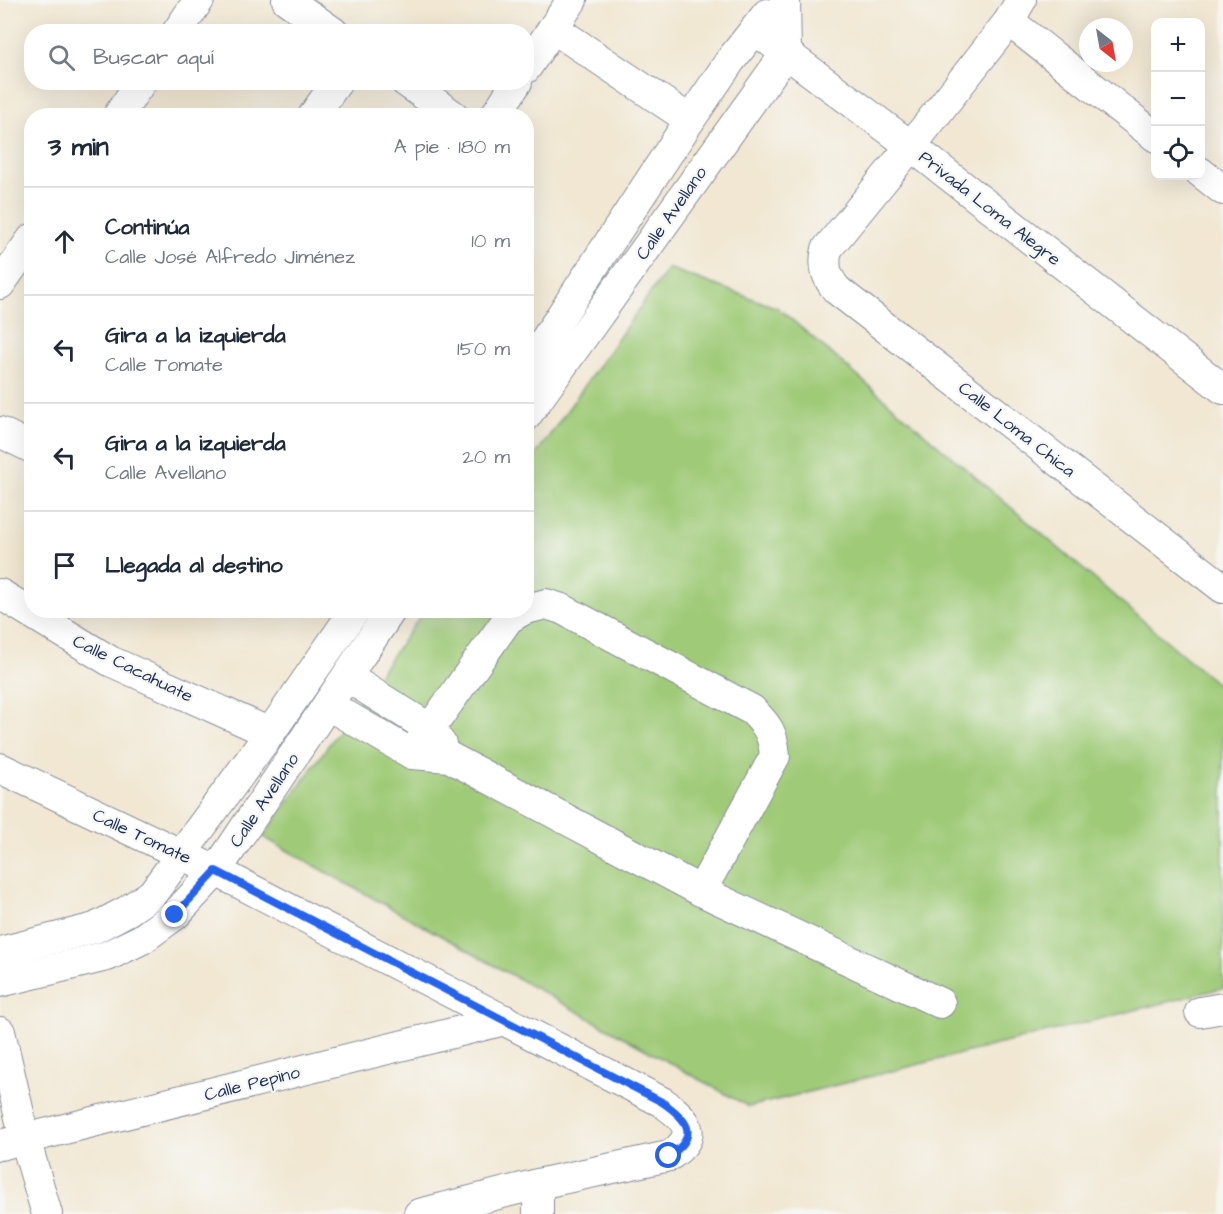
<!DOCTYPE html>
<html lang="es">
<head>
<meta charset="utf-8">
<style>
  :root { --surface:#fff; --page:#f6f6f7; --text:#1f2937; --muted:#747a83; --line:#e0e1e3 }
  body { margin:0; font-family:"Architects Daughter",sans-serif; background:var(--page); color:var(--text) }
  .controls { position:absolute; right:18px; top:18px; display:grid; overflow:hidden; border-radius:12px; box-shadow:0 6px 24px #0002 }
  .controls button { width:54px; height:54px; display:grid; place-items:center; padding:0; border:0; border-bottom:2px solid var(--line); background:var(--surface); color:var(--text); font:30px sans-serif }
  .compass { position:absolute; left:1079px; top:18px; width:54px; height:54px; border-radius:50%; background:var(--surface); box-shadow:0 6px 24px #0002; rotate:149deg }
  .stop { position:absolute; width:18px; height:18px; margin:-14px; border:4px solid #2563eb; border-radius:50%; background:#fff }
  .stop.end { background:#2563eb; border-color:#fff; box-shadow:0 2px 6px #0008 }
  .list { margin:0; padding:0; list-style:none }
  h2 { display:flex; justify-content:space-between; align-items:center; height:78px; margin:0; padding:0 24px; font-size:26px }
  h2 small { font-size:20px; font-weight:400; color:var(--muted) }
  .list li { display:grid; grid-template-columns:39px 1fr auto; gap:18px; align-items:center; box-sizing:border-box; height:108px; padding:0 24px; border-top:2px solid var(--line) }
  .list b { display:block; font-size:22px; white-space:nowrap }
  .list p { margin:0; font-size:20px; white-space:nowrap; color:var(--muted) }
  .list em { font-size:20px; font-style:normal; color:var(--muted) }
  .icon { flex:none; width:33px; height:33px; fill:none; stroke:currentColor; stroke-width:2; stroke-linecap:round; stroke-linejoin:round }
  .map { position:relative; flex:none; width:1223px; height:1214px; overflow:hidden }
  .search { position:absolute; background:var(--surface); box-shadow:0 6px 24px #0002; left:24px; top:24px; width:510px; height:66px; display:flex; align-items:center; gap:15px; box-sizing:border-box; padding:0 21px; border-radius:24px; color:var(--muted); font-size:22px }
  .panel { position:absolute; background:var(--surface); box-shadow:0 6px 24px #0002; left:24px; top:108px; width:510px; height:510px; border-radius:24px }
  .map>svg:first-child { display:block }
  .green { fill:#9fca77; stroke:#5d7c6a; stroke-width:1.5 }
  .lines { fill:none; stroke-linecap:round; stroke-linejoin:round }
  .minor-casing { stroke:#868b98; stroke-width:32 }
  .minor { stroke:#fff; stroke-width:30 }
  .route { stroke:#2563eb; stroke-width:8 }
  .labels { text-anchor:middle; stroke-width:4.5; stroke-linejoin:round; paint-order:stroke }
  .street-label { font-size:18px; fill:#1b2f5e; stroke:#f6f6f2 }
</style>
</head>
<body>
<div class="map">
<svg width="1223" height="1214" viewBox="0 0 1223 1214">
  <rect width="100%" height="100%" fill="#f6f6f2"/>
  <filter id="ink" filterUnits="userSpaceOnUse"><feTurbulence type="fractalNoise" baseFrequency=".0167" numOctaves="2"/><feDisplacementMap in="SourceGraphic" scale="12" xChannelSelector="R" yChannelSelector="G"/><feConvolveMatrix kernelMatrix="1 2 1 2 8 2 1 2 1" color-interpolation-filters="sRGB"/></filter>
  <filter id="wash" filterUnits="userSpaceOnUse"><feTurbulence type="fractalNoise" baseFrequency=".008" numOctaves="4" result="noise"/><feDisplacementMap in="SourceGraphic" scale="24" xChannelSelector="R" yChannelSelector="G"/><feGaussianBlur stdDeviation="1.35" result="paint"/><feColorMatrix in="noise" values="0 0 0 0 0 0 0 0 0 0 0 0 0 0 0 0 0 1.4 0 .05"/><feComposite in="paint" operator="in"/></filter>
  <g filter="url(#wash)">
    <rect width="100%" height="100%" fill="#f1e7d2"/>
    <polygon class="green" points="668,268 778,308 1223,689 1223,988 749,1107 263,837 424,611 526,610 527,467"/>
  </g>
  <g filter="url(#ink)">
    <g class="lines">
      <g class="minor-casing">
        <g id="minor">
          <polyline points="287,0 333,32"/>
          <path d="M1021 0 1009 21 911 146 827 249C823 266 826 277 837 290L1223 588"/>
          <polyline points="1009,21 1156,137"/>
          <polyline points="553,28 690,120"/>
          <polyline points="755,30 911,146 1223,389"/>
          <polyline points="177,32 199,0"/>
          <polyline points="526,68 572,0"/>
          <polyline points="406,82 454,116"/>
          <polyline points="118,116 141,82"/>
          <polyline points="313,116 337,82"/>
          <polyline points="495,116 517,82"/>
          <polyline points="1200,172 1223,190"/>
          <polyline points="0,284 32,239"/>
          <polyline points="526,369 690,120 730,61 767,14"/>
          <polyline points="526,416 786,53 785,0"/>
          <polyline points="0,432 32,448"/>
          <polyline points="0,594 110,661 270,733"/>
          <path d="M526 609 546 604 562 609 752 710C768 726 773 733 775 756L701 891"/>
          <polyline points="347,677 429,728 441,744"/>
          <polyline points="328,705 412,754 449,757 701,891 940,1003"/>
          <polyline points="412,754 508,619 523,610"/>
          <path d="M0 768 216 871 662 1102C687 1119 701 1135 669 1156L538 1184 419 1214"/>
          <polyline points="0,952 95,928 127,911 152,894 270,733 355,610"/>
          <polyline points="0,982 107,956 142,939 175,915 216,871 391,610"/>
          <polyline points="1200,1012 1223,1008"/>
          <polyline points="0,1032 25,1139 47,1214"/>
          <polyline points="0,1145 505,1020"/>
          <polyline points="538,1214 538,1184"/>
        </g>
      </g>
      <use href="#minor" class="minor"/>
    </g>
  </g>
  <g class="lines" filter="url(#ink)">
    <path class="route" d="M175 915 216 871 662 1102C687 1119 701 1135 669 1156"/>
  </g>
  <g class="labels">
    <g class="street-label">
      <text transform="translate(990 208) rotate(38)" y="6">Privada Loma Alegre</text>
      <text transform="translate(671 213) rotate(-55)" y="6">Calle Avellano</text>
      <text transform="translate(1017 429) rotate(38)" y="6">Calle Loma Chica</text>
      <text transform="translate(133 668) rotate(26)" y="6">Calle Cacahuate</text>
      <text transform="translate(264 800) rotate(-56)" y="6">Calle Avellano</text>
      <text transform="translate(142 836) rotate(25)" y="6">Calle Tomate</text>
      <text transform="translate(252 1083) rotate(-14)" y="6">Calle Pepino</text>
    </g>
  </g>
</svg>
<div class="controls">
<button>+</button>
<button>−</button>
<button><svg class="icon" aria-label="locate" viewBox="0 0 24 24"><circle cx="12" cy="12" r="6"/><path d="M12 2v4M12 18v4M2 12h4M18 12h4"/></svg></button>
</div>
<svg class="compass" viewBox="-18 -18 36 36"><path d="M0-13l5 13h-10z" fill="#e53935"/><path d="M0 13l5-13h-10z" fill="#747a83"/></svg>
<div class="stop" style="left:669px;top:1156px"></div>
<div class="stop end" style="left:175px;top:915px"></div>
<div class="search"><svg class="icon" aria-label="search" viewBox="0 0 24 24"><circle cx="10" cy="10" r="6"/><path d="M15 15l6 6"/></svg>Buscar aquí</div>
<section class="panel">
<h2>3 min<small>A pie · 180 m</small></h2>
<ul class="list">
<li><svg class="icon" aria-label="ahead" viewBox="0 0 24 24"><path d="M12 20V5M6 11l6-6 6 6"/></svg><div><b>Continúa</b><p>Calle José Alfredo Jiménez</p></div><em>10 m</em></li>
<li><svg class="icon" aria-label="left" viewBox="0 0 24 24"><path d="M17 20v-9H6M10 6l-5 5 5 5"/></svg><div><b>Gira a la izquierda</b><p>Calle Tomate</p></div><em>150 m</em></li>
<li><svg class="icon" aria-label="left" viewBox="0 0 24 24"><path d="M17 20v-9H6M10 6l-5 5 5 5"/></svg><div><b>Gira a la izquierda</b><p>Calle Avellano</p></div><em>20 m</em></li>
<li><svg class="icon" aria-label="arrive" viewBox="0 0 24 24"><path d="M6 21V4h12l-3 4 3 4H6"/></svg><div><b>Llegada al destino</b></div></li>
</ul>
</section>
</div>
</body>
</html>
